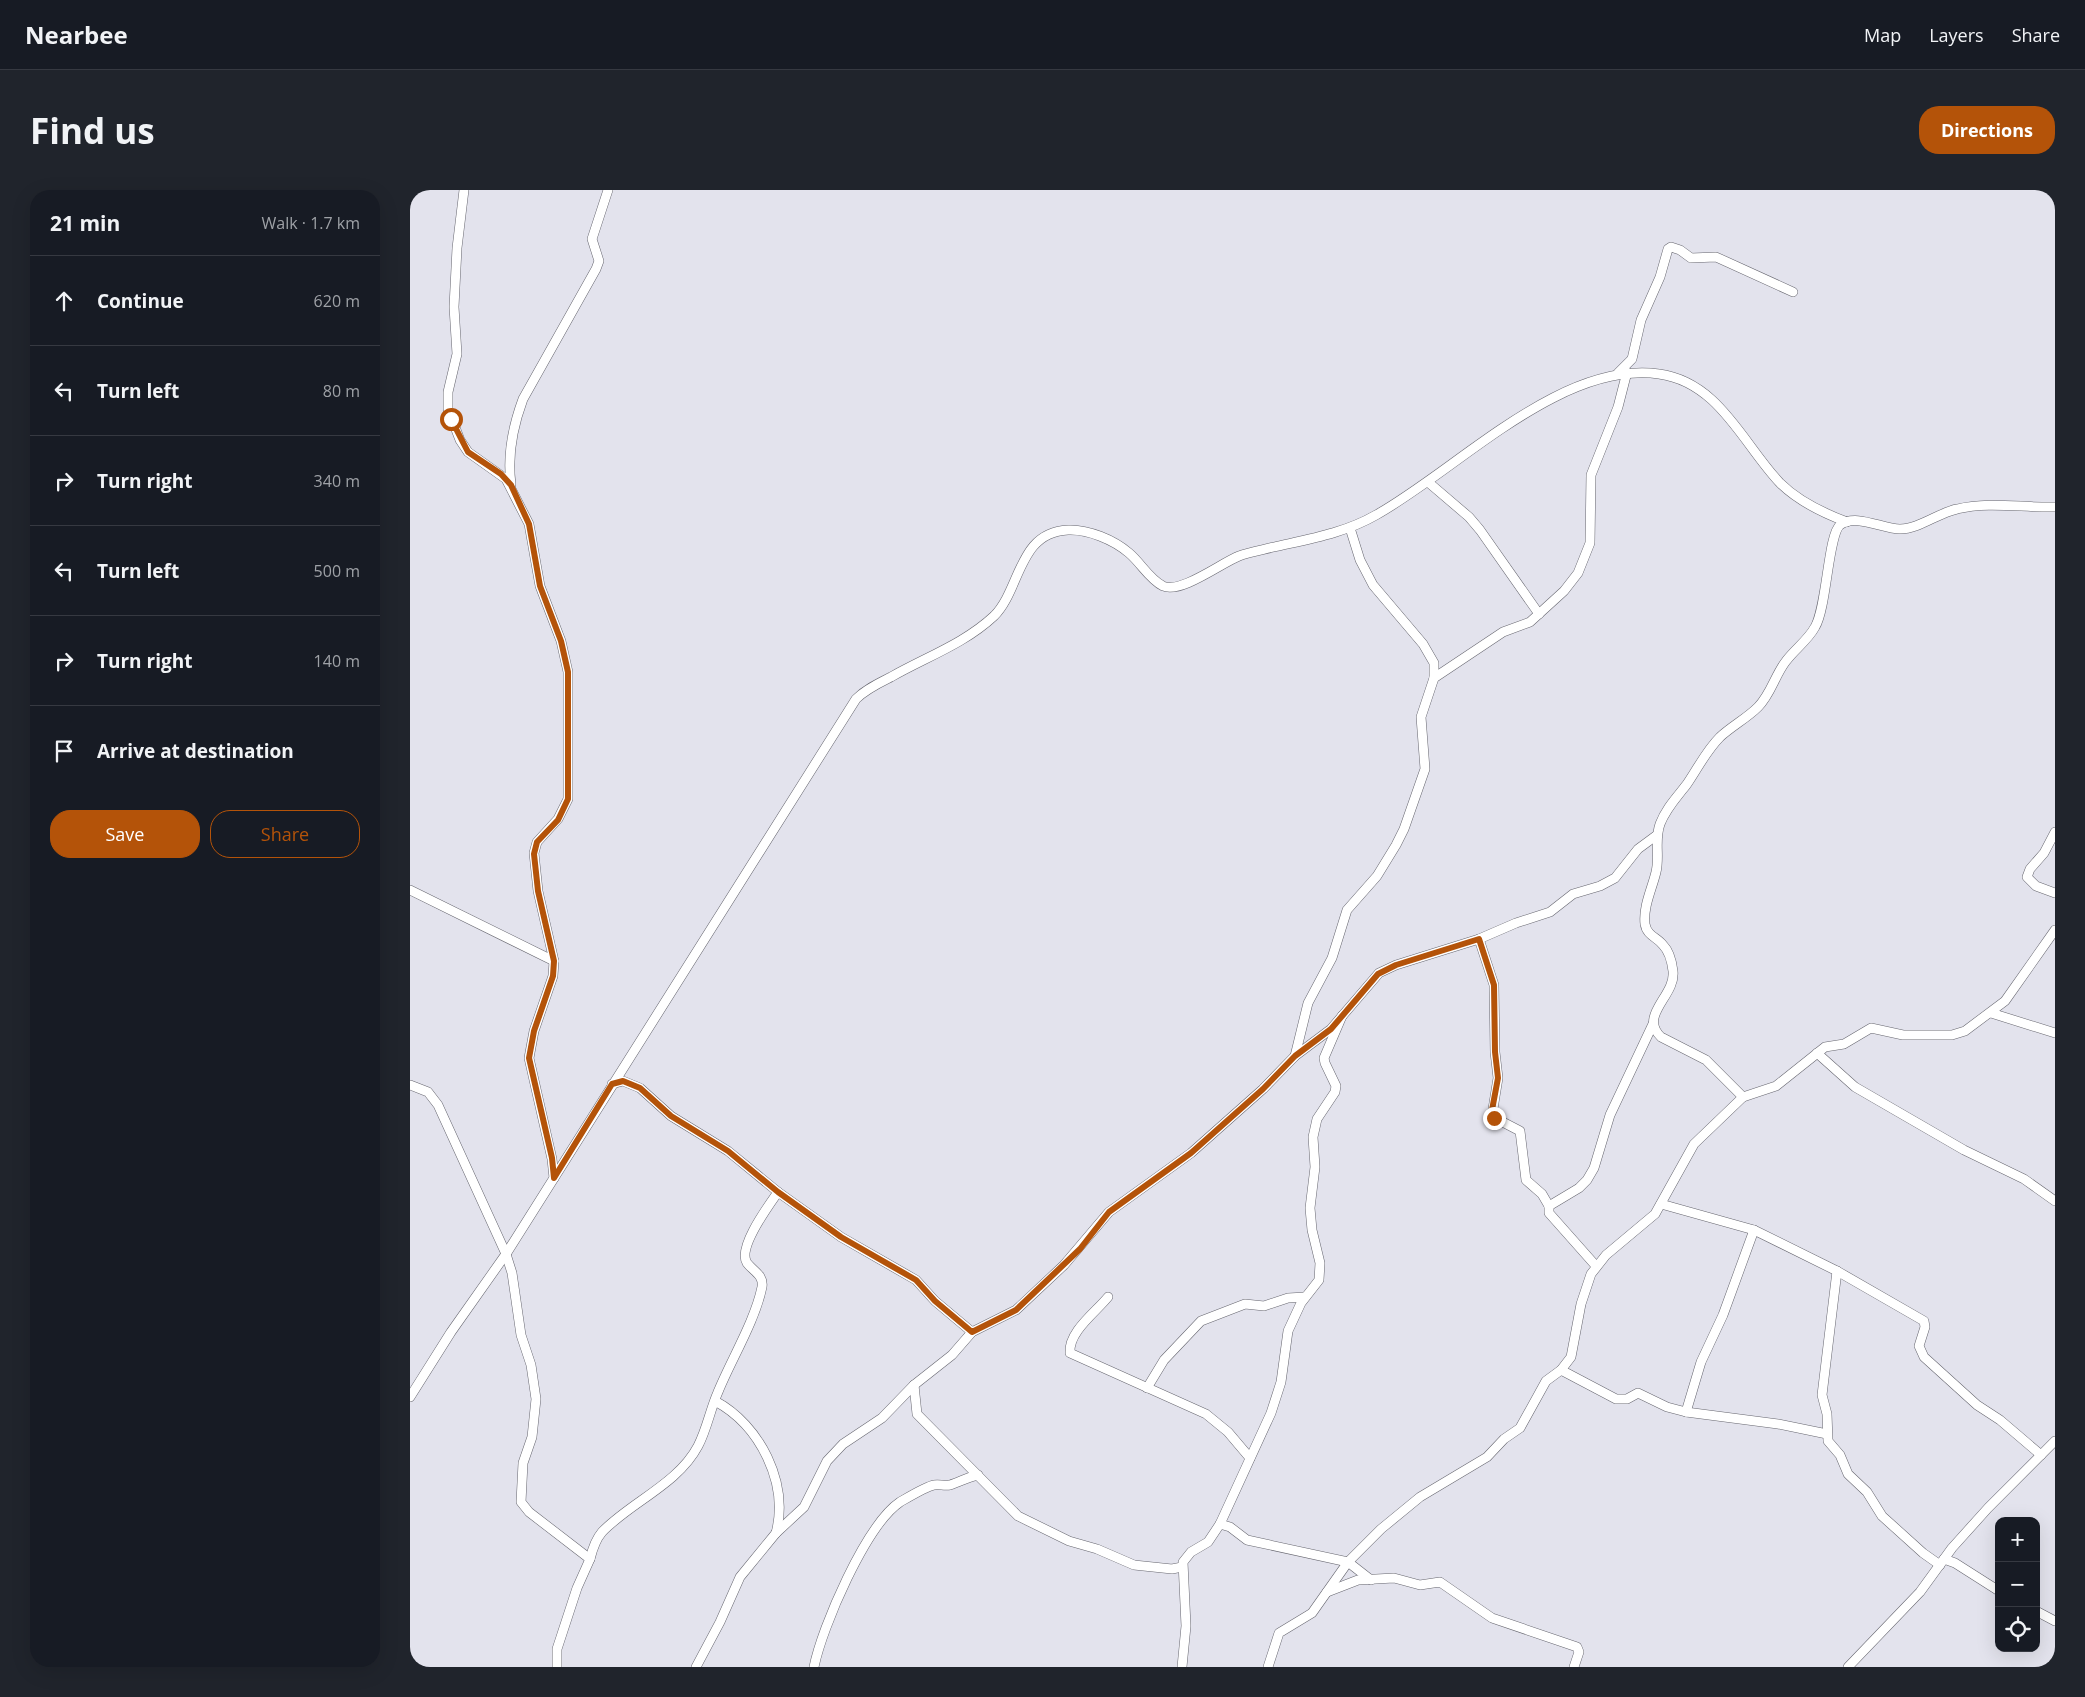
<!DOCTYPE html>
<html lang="en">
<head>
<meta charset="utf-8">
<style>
  :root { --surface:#171b24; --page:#20242c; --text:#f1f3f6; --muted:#9ea1a6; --line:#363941; --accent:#b45309 }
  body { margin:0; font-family:"Open Sans",sans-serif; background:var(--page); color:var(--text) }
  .controls { position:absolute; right:15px; bottom:15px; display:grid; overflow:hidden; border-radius:10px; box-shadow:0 5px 20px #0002 }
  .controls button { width:45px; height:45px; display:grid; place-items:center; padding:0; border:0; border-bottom:1px solid var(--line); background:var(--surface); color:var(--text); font:25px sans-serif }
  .stop { position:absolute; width:15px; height:15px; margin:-11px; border:4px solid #b45309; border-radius:50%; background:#fff }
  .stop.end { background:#b45309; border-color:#fff; box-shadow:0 1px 5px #0008 }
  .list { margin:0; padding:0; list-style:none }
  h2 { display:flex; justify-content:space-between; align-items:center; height:65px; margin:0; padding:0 20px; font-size:21px }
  h2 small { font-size:16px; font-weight:400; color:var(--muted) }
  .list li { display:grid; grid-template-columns:32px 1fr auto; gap:15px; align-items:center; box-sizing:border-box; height:90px; padding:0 20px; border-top:1px solid var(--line) }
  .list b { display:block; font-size:19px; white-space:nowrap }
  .list em { font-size:16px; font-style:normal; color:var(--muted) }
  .actions { display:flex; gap:10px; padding:15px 20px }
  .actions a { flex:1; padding:11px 0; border:1px solid var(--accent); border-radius:20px; text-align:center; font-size:18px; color:var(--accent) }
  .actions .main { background:var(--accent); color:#fff }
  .icon { flex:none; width:28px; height:28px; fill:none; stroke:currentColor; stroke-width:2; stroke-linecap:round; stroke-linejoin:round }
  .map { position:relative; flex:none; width:1645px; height:1477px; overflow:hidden; border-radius:20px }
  header { display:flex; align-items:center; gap:30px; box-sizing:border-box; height:70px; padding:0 25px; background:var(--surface); border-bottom:1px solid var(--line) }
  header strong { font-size:24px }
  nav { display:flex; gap:28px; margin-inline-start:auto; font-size:18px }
  .intro { display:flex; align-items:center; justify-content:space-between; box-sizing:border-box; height:120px; padding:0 30px }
  h1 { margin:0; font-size:35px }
  .button { padding:12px 22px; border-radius:20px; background:var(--accent); color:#fff; font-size:18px; font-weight:700 }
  main { display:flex; gap:30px; padding:0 30px }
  aside { flex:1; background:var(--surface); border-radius:20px; box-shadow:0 5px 20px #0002 }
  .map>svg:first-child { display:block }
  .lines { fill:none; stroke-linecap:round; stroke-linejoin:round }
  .street-casing { stroke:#66666f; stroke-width:10 }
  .street { stroke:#fff; stroke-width:9 }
  .route { stroke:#b45309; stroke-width:6 }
</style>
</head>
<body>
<header>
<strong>Nearbee</strong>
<nav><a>Map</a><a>Layers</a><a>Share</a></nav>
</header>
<div class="intro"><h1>Find us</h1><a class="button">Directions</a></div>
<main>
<aside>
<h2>21 min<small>Walk · 1.7 km</small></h2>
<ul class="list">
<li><svg class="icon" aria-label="ahead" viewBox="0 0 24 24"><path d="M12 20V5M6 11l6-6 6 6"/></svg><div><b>Continue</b></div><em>620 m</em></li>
<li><svg class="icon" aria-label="left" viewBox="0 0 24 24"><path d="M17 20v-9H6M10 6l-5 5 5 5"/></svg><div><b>Turn left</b></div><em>80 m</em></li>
<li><svg class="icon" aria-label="right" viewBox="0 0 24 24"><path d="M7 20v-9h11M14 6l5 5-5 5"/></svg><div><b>Turn right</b></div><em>340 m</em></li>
<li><svg class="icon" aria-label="left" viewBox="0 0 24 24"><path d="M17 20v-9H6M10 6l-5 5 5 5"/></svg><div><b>Turn left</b></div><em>500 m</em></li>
<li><svg class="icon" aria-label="right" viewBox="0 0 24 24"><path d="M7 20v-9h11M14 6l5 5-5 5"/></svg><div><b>Turn right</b></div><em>140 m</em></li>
<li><svg class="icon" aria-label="arrive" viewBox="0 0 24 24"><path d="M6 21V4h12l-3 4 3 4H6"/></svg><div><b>Arrive at destination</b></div></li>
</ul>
<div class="actions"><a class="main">Save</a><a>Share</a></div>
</aside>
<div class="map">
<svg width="1645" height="1477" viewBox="0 0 1645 1477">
  <rect width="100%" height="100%" fill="#e3e3ed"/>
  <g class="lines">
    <g class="street-casing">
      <g id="street">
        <polyline points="1208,183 1222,169 1231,130 1250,87 1258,59 1261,57 1270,60 1281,68 1306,67 1383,102"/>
        <polyline points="1018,292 1059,327 1070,340 1129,424"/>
        <path d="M101 294C97 265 103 236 113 209L186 79 189 71 182 49 198 0"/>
        <polyline points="1024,488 1093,442 1120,432 1154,401 1168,383 1180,353 1181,285 1208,217 1217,182"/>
        <polyline points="1645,642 1634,663 1620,679 1617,687 1626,696 1645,703"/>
        <polyline points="0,700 144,771"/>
        <polyline points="1069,749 1084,795 1085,862 1088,888 1082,925 1085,928 1110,941 1116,990 1132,1004 1139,1016"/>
        <polyline points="1581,823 1645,843"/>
        <polyline points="1407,863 1445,897 1554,960 1614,989 1645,1011"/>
        <polyline points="885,866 921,839 969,783 986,775 1069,749 1106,733 1140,722 1163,704 1190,696 1205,688 1228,659 1247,645"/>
        <polyline points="202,894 213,891 230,898 261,926 318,961 368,1002 431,1047 506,1090 525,1111 562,1142"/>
        <polyline points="0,895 18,902 28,915 96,1064 102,1083 111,1145 121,1175 126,1209 122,1247 113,1273 111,1312 119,1322 180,1369 167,1398 147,1459 147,1477"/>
        <path d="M1333 907 1296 870 1251 847C1228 825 1266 806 1263 781 1262 773 1259 761 1253 755 1247 747 1237 746 1235 734 1233 716 1242 699 1246 682 1250 666 1244 651 1250 634 1256 618 1267 607 1277 594 1288 578 1296 561 1310 547 1322 536 1337 528 1348 517 1361 504 1365 485 1376 471 1385 459 1398 450 1405 437 1417 417 1418 345 1430 335 1446 323 1472 339 1490 339 1509 339 1528 323 1547 319 1579 311 1613 318 1645 317"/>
        <path d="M144 988 446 509C456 499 469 493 481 487 516 467 554 454 584 426 611 399 608 342 658 340 678 339 704 350 719 363 731 373 739 389 753 396 771 404 811 373 829 366 840 362 852 360 864 357 899 349 935 343 966 325 1047 280 1151 170 1249 184 1309 192 1333 254 1370 293 1388 311 1413 323 1437 332"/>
        <polyline points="1251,1014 1344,1040 1427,1081 1514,1131 1515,1137 1509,1156 1514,1167 1567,1215 1590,1230 1631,1265"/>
        <polyline points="1186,1076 1139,1023 1139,1016 1169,998 1177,990 1184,978 1200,925 1243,834"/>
        <polyline points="1427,1081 1412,1205 1417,1224 1418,1251 1430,1265 1438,1284 1457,1302 1472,1326 1513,1363 1530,1375"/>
        <path d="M698 1107C686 1122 658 1142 660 1163L796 1224 818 1242 840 1268"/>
        <polyline points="1151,1180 1206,1209 1217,1209 1228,1203 1257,1217 1276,1222 1368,1234 1417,1244"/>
        <polyline points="504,1195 507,1224 608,1326 659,1351 687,1359 724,1375 762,1379 772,1377"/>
        <polyline points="737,1198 754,1170 791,1131 835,1114 854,1116 878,1108 895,1107"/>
        <polyline points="0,1207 41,1142 96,1064 144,988 142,969 119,868 124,841 143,786 144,771 128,701 124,663 127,652 148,629 158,609 158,482 151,451 130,396 119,334 96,289 58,262 50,250 38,219 38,202 47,164 44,117 47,58 54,0"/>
        <path d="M305 1211C350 1235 379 1293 366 1343"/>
        <polyline points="1276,1222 1291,1172 1313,1125 1344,1040"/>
        <polyline points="810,1334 820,1337 837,1350 938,1372 961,1390"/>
        <path d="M180 1369C182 1361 186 1349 192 1342 221 1312 268 1294 288 1256 297 1239 300 1220 308 1202 321 1170 345 1131 352 1097 354 1085 343 1081 337 1073 327 1058 359 1015 368 1002"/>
        <polyline points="1534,1369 1545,1373 1589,1401"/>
        <polyline points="917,1402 948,1390 984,1388 1010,1395 1030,1392 1082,1428 1167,1457 1169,1462 1164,1477"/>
        <polyline points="1626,1421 1645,1431"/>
        <polyline points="286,1477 310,1432 330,1387 366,1343 394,1317 417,1271 433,1254 472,1228 504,1195 542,1165 562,1142 606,1120 654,1075 699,1022 781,963 853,899 885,866 898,813 922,768 937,720 967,686 986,655 994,639 1015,579 1011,527 1024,488 1024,473 1013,454 963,395 950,370 940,338"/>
        <path d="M404 1477C412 1437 456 1335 490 1312 497 1308 517 1296 524 1295 529 1294 534 1296 540 1295 550 1292 558 1287 568 1285"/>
        <polyline points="772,1477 776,1436 773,1372 781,1362 798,1352 810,1334 861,1223 871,1192 878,1141 891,1113 909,1090 910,1073 902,1040 900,1018 905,977 903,947 907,929 925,902 926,896 915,873 914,868 932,826"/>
        <polyline points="858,1477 869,1443 902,1423 938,1372 971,1339 1010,1307 1077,1267 1094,1249 1110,1238 1136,1191 1151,1180 1161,1167 1171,1114 1181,1084 1196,1065 1245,1024 1284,954 1333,907 1366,896 1415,857 1434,854 1461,838 1493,845 1542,845 1555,841 1595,811 1645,740"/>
        <polyline points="1438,1477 1510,1402 1542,1358 1578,1318 1645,1251"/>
      </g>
    </g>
    <use href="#street" class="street"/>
  </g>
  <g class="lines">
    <polyline class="route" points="41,229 58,262 91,284 101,295 119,334 130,396 151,451 158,482 158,609 148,630 127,652 124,664 128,701 144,771 143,786 124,841 119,868 142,968 144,988 202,894 213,891 230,898 261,926 318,961 368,1002 431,1047 506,1090 525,1111 562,1142 606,1120 670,1059 699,1022 781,963 853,899 885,866 921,839 968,784 986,775 1069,749 1084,795 1085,862 1088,888 1082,920 1084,928"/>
  </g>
</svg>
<div class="controls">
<button>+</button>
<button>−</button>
<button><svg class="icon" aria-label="locate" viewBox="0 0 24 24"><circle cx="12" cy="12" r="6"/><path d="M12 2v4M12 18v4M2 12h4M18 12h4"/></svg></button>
</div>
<div class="stop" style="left:41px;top:229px"></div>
<div class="stop end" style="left:1084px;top:928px"></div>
</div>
</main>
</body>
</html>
